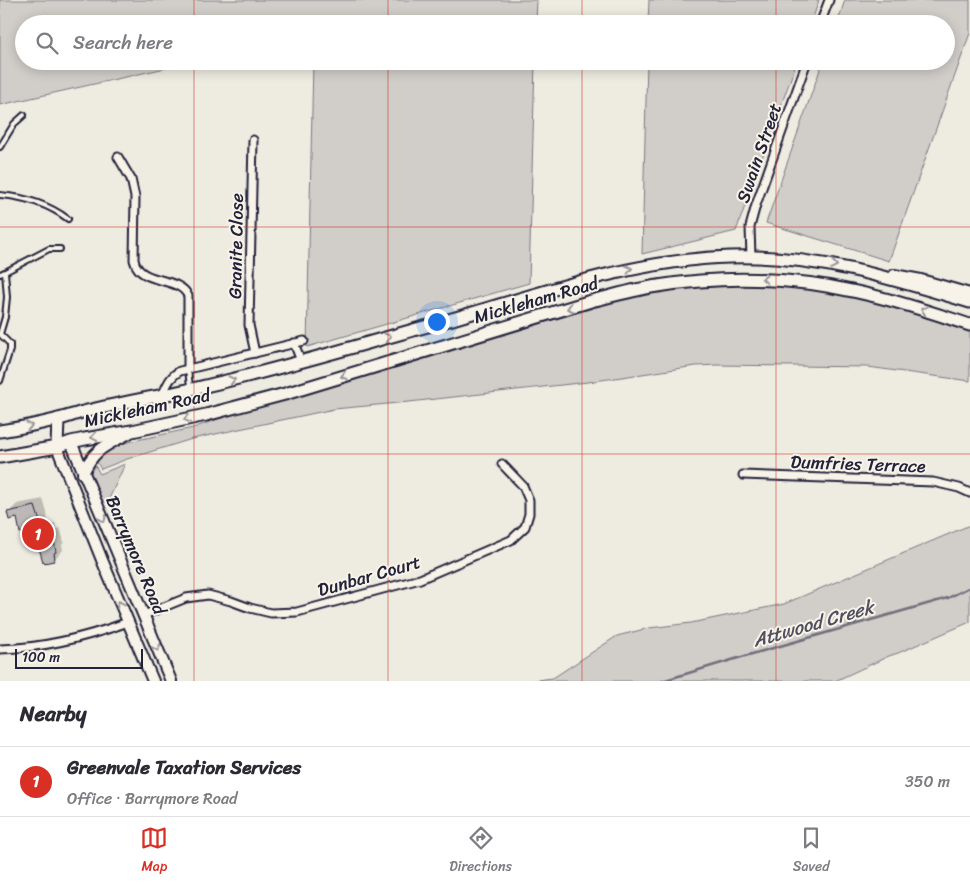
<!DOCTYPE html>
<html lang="en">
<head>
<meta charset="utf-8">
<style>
  :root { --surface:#fff; --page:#f2f2f3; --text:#2b2b33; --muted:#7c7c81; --line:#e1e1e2; --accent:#d93025 }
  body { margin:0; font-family:Sriracha,sans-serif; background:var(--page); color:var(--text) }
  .scale { position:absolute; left:15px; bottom:12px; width:128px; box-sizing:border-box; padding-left:5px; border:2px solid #22223b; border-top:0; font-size:14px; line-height:18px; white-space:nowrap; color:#22223b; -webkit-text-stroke:4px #f7f3e8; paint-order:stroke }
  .you { position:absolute; left:436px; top:321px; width:18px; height:18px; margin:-12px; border:4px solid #fff; border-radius:50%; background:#1a73e8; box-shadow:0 0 0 8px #1a73e833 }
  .badge { display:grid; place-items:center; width:32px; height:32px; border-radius:50%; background:var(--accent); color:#fff; font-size:16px; font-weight:700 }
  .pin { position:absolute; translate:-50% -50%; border:2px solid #fff; box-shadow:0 1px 5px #0006 }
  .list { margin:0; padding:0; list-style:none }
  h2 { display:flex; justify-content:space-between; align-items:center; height:65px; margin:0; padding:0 20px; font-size:21px }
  h2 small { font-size:16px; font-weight:400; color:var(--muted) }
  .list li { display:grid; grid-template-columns:32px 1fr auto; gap:15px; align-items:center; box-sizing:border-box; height:70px; padding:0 20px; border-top:1px solid var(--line) }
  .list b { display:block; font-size:19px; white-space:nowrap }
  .list p { margin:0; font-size:16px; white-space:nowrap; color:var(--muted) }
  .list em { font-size:16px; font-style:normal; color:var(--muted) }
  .icon { flex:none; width:28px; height:28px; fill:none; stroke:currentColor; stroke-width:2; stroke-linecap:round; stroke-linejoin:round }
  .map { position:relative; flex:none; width:970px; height:681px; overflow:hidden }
  .search { position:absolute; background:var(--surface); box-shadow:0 2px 12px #0003; left:15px; right:15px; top:15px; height:55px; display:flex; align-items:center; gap:12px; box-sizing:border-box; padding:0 18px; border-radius:28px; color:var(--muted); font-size:19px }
  .sheet { height:135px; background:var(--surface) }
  nav { display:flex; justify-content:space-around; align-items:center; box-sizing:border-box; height:70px; border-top:1px solid var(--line); background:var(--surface); font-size:14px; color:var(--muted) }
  nav a { display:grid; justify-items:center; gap:2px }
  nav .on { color:var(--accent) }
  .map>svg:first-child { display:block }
  .green { fill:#d1cdc9; stroke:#7a7882 }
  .shadow { fill:#0003; fill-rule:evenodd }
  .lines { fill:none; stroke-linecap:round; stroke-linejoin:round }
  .stream { stroke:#716f7b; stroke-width:2.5 }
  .building { fill:#bbb8b7; stroke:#22223b }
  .lane-casing { stroke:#22223b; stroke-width:8 }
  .street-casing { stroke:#22223b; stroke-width:11 }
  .secondary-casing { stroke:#22223b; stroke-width:14 }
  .primary-casing { stroke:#22223b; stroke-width:15 }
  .lane { stroke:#f7f3e8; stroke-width:4 }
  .street { stroke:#f7f3e8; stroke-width:7 }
  .secondary { stroke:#f7f3e8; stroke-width:10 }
  .primary { stroke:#f7f3e8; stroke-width:11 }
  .oneway { stroke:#97959a }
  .grid { fill:none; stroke:#c8321e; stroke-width:1; stroke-opacity:0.55 }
  .labels { text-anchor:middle; stroke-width:4; stroke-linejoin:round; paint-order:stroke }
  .street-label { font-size:18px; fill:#22223b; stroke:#f7f3e8 }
  .water-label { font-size:19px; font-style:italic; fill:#504f60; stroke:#f7f3e8 }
</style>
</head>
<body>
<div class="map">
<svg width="970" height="681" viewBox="0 0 970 681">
  <rect width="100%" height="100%" fill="#eeebe1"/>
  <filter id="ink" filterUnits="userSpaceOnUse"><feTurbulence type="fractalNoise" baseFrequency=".02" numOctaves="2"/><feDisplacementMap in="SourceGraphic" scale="10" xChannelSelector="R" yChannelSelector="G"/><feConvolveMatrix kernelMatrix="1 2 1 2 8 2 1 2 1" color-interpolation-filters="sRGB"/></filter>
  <g filter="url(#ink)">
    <g class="green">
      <polygon points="0,0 537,0 536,24 24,24 24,61 197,61 0,105"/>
      <polygon points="649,0 819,0 811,24 648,24"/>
      <polygon points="845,0 970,0 970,33 889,261 766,223 823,61 946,61 946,24 837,24"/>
      <polygon points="313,61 535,61 529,283 307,347"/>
      <polygon points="647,61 797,61 736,231 642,254"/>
      <path d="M746 284C782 286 817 289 852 297 892 306 931 319 970 331V381L868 367 717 365 696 366 588 382 409 402 334 409 192 439 127 459 101 469 95 459 110 448 128 442 193 428 218 419 627 298 669 290 704 285Z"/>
      <polygon points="93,462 100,474 125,464 108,501 100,504 89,474 90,468"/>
      <polygon points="970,525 970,622 898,653 889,656 835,681 528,681 553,678 617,636 649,628 691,623 784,604"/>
    </g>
    <path class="shadow" d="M43 499 47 512 48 525 55 523 56 529 60 528 64 542 62 545 63 550 53 560 38 540 28 530 18 517 9 512 17 504ZM37 516H39L41 529H38Z"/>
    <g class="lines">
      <polyline class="stream" points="662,681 745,656 948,598 970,587"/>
    </g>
    <polygon class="building" points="35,506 40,522 39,522 40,532 47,531 48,537 53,536 56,552 54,553 55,559 53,559 54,561 44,563 44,561 43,562 37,541 34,542 33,536 28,537 27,532 20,533 17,518 9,520 7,512"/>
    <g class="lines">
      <g class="lane-casing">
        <g id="lane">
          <polyline points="0,147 14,124 24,115"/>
          <path d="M0 195C24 197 48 204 68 219"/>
          <polyline points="0,274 5,272 49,249 60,249"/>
          <polyline points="0,334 5,317 7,297 5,272"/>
          <polyline points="0,334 10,344 10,350 0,381"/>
          <polyline points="188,369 190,387"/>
        </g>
      </g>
      <g class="street-casing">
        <g id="street">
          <polyline points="820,24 829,0"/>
          <polyline points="253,140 249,325 255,353"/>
          <path d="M118 157 131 179 135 197 134 260C135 262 135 265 137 267 146 283 181 278 188 296V369"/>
          <polyline points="751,257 750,227 756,205 807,61"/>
          <polyline points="294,343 301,361"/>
          <path d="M162 396C167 385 170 376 180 371L304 341"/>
          <polyline points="743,475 933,482 959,488 970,493"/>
          <polyline points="144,615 186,598 208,595 231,601 250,608 271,613 297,612 420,579 511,540 525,527 529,514 529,500 523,486 502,464"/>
          <path d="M0 649C43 648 87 637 128 622"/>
        </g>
      </g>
      <g class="secondary-casing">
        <g id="secondary">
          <polyline points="894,275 921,280 970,294"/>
          <polyline points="71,442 171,681"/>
          <polyline points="57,447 102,560 153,681"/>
          <path d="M83 474C93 449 107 445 129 433"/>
        </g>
      </g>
      <g class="primary-casing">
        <g id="primary">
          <path d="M0 431C20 428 39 424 59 419 67 417 75 414 83 412 122 402 162 396 201 387 282 369 362 344 442 322 537 295 630 260 730 257 813 254 891 278 970 302"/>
          <polyline points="57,447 58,419"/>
          <path d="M0 457 57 447 71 442 85 439 132 431 206 415 285 394 591 301C613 296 635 289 658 286 726 275 790 277 857 292 896 300 933 313 970 325"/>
        </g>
      </g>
      <use href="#lane" class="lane"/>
      <use href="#street" class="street"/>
      <use href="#secondary" class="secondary"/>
      <use href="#primary" class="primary"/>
    </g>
    <defs><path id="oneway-chevron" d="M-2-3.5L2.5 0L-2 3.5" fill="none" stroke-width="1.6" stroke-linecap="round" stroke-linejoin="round" transform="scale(1.25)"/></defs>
    <g class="oneway">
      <use href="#oneway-chevron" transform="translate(834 265) rotate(10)"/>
      <use href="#oneway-chevron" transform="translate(629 269) rotate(-12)"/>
      <use href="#oneway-chevron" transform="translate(765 279) rotate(-177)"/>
      <use href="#oneway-chevron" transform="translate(570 308) rotate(163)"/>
      <use href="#oneway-chevron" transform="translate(924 310) rotate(-162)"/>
      <use href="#oneway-chevron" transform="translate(388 337) rotate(-16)"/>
      <use href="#oneway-chevron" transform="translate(344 376) rotate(163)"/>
      <use href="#oneway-chevron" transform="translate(232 380) rotate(-15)"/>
      <use href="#oneway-chevron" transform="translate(187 419) rotate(167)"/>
      <use href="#oneway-chevron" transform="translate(29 426) rotate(-11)"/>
      <use href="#oneway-chevron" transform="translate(94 437) rotate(170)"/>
      <use href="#oneway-chevron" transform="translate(103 519) rotate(67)"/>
      <use href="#oneway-chevron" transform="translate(120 604) rotate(-113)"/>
      <use href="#oneway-chevron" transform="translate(157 648) rotate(67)"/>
    </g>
  </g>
  <path class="grid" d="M194 0V24M388 0V24M582 0V24M776 0V24M194 61V681M388 61V681M582 61V681M776 61V681M0 227H970M0 454H970"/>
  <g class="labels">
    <g class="street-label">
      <text transform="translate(759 153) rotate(-71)" y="6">Swain Street</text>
      <text transform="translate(236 246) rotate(-89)" y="6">Granite Close</text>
      <text transform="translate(536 300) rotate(-16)" y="6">Mickleham Road</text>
      <text transform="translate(147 408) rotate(-12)" y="6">Mickleham Road</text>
      <text transform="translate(858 464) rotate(2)" y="6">Dumfries Terrace</text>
      <text transform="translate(136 555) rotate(67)" y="6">Barrymore Road</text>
      <text transform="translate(369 576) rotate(-16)" y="6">Dunbar Court</text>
    </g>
    <g class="water-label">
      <text transform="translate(813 623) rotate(-16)" y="7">Attwood Creek</text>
    </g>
  </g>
</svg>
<div class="scale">100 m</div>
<div class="you"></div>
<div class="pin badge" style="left:38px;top:534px">1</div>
<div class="search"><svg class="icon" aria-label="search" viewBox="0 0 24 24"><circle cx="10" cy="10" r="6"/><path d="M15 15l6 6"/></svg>Search here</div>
</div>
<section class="sheet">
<h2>Nearby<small></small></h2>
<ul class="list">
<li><span class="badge">1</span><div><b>Greenvale Taxation Services</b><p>Office · Barrymore Road</p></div><em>350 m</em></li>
</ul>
</section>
<nav>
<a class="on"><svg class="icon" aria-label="map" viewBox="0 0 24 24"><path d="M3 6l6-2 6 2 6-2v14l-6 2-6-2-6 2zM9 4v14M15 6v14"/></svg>Map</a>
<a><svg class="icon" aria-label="directions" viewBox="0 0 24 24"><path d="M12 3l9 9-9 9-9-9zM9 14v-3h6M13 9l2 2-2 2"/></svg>Directions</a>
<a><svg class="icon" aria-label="saved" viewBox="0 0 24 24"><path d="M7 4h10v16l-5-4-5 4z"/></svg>Saved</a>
</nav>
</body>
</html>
